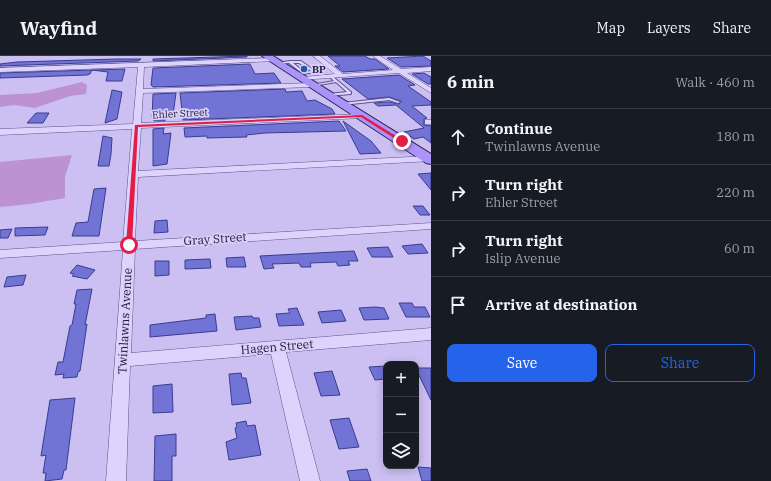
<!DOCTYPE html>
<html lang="en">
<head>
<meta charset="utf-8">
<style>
  :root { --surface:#171b24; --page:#20242c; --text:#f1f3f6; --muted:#9ea1a6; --line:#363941; --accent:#2563eb }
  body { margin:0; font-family:"IBM Plex Serif",serif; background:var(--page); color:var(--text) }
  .controls { position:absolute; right:12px; bottom:12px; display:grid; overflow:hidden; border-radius:8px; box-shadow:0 2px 10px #0003 }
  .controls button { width:36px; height:36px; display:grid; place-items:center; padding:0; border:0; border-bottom:1px solid var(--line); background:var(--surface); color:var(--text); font:20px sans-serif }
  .stop { position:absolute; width:12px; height:12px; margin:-9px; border:3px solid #e11d48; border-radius:50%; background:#fff }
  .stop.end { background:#e11d48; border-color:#fff; box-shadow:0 1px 4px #0008 }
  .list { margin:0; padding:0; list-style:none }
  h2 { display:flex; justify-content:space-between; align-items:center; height:52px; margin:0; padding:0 16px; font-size:17px }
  h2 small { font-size:13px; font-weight:400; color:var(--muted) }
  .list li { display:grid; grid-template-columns:26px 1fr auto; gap:12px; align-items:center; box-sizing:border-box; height:56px; padding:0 16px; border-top:1px solid var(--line) }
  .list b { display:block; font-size:15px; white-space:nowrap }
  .list p { margin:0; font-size:13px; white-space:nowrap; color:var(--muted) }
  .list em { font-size:13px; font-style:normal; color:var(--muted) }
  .actions { display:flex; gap:8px; padding:12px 16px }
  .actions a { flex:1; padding:9px 0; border:1px solid var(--accent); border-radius:8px; text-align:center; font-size:14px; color:var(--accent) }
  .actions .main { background:var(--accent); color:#fff }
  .icon { flex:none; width:22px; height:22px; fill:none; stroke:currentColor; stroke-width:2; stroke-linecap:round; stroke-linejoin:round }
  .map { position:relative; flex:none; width:431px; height:425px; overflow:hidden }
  header { display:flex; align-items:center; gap:24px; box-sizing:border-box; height:56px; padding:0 20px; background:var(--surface); border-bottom:1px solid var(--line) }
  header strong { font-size:19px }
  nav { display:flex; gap:22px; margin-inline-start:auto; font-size:14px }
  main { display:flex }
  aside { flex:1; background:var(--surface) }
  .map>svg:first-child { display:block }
  .green { fill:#bc92d2 }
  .building { fill:#7174d5; stroke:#393d8f }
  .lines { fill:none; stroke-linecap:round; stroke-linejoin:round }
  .lane-casing { stroke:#5a558d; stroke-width:2 }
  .street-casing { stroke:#5a558d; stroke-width:1 }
  .primary-casing { stroke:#2b2a5a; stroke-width:2 }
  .lane { fill:#ded3fc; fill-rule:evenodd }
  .street { fill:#ded3fc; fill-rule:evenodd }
  .primary { fill:#ab93fa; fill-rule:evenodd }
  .route { fill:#e11d48 }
  .poi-dot { fill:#1f5ba2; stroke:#dad0f9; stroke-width:1.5 }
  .labels { text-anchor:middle; stroke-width:3.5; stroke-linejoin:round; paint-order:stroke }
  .far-poi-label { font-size:10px; font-weight:bold; fill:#1d1b3b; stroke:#dad0f9; text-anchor:start }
  .far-street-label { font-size:10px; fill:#1d1b3b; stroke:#dad0f9 }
  .street-label { font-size:12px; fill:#1d1b3b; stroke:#dad0f9 }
</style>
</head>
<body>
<header>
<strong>Wayfind</strong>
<nav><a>Map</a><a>Layers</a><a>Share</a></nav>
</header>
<main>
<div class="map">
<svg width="431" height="425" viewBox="0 0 431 425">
  <rect width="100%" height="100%" fill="#ccbff2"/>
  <g class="green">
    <polygon points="82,26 87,29 86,38 70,40 35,52 14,49 0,51 0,39 37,37"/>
    <polygon points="72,99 65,121 65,142 30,148 0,151 0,106"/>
  </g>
  <g class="building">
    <polygon points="247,0 247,1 153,5 153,3"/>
    <polygon points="328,0 365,0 370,3 375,3 389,13 343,16 335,10 340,10"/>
    <polygon points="423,0 431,5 431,10 401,11 387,2"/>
    <polygon points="117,3 141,3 138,5 0,10 0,8 17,6"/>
    <polygon points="250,8 255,18 274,17 281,27 153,31 151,29 153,12"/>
    <polygon points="125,13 122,25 106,25 108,16 92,14 90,18 87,19 0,22 0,17"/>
    <polygon points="424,17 431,21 431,28 428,28 412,18"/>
    <polygon points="399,19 415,29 408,30 431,46 431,49 412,50 427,62 424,63 424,69 431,70 431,87 423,81 414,83 404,76 424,72 396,49 378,50 374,47 389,46 399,48 401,46 401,45 389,41 368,43 342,23"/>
    <polygon points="285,33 286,36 302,35 307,45 315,44 332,53 335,58 183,64 180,37"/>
    <polygon points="112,34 122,36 117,63 105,67"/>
    <polygon points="176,37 173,59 165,59 165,65 154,65 152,63 153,38"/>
    <polygon points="36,57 49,57 43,67 27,67"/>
    <polygon points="339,65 346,75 265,77 246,79 247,81 207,82 207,80 185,81 184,72"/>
    <polygon points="343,65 371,85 381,97 360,98"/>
    <polygon points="164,72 163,78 171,77 167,108 153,110 153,73"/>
    <polygon points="103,80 112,82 111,98 109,110 98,110"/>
    <polygon points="431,117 431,134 418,118"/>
    <polygon points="106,132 99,180 72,180 76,167 88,166 94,133"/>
    <polygon points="413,150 423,150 430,159 420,159"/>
    <polygon points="167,164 168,176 154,177 155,165"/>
    <polygon points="48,171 45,179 15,180 15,172"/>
    <polygon points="12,173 8,182 0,182 0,174"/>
    <polygon points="422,188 428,197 408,198 402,190"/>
    <polygon points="388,191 393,201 372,201 367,192"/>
    <polygon points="354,195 358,205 348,205 350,209 338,210 336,206 310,207 311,211 301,211 299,207 272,208 274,212 264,213 260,200"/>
    <polygon points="244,201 246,211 227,211 226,202"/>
    <polygon points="209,203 210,203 211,212 185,213 185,204"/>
    <polygon points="155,205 169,205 169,219 155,220"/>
    <polygon points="77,209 95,214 87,223 72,220 74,218 70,217"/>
    <polygon points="26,219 23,229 4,231 7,221"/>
    <polygon points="92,233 86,264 85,269 87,268 80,315 78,316 77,321 63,322 64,318 55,319 58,306 63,306 70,270 72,269 76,248 74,248 77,234"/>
    <polygon points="399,247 412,247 414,251 425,251 430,261 406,261"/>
    <polygon points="375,251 384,252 389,263 364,264 359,252"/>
    <polygon points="297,252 304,269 279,270 276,258 290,257 288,253"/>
    <polygon points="341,254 346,265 322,267 318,256"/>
    <polygon points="215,258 217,275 150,281 150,269 206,262 206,259"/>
    <polygon points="252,260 253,262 259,262 261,271 236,274 234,261"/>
    <polygon points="386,310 386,323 375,324 369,311"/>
    <polygon points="416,312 431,312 431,344 416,313"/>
    <polygon points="332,315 340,339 321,340 314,317"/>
    <polygon points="241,317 242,322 246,322 251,347 232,349 229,318"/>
    <polygon points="172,328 173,356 153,357 153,330"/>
    <polygon points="75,342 66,414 64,414 62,423 45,425 46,417 43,417 46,399 41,400 50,344"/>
    <polygon points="349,362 359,391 339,393 330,364"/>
    <polygon points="246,365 247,370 255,369 261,399 229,404 226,386 237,382 235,372 237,371 236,367"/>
    <polygon points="176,378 176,400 172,400 172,425 154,425 155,380"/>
    <polygon points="418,411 431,412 431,425 422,425"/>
    <polygon points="367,413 371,425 350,425 347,415"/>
  </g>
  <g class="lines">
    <g class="lane-casing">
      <g id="lane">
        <path d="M290 5H301L316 16 303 18 289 7 278 8 277 7ZM293 7H299L311 15 304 16Z"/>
        <polygon points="332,20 351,36 351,38 328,40 328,38 329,38 347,36 336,26 313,30 311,29 334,25 330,21"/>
        <polygon points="389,42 400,46 398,47 389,44 342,49 340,48 342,47"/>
      </g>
    </g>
    <g class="street-casing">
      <g id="street">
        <polygon points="313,0 320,0 343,18 393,14 373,0 380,0 401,13 431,11 431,15 407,17 431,32 431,37 399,17 301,24 301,22 303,21 335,18"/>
        <polygon points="273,2 275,3 275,5 144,11 143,33 311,27 314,29 311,31 143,37 141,67 362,58 366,60 362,62 141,72 138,115 429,100 431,101 431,105 138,121 135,185 431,167 431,173 135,193 131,297 431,272 431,284 286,296 320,425 300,425 271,298 130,310 126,425 106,425 123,194 0,202 0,194 123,186 132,73 0,79 0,73 133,68 138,11 0,16 0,12"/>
        <rect x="425" y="64" width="6" height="4"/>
      </g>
    </g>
    <g class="primary-casing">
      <polygon id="primary" points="262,0 273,0 431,98 431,108 426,107"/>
    </g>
    <use href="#lane" class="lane"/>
    <use href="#street" class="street"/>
    <use href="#primary" class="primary"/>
  </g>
  <polygon class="route" points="362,59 404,85 400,86 361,61 138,71 132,189 129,191 126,189 135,69"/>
  <circle class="poi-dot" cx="304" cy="13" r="4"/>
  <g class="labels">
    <g class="far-poi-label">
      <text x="312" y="17">BP</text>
    </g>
    <g class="far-street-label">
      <text transform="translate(180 57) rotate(-3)" y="4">Ehler Street</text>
    </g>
    <g class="street-label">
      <text transform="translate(215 183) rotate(-4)" y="4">Gray Street</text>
      <text transform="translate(125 265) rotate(-87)" y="4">Twinlawns Avenue</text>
      <text transform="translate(277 291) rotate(-5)" y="4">Hagen Street</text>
    </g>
  </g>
</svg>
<div class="controls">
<button>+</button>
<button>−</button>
<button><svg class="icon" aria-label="layers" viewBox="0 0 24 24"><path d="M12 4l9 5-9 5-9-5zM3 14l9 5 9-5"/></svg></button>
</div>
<div class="stop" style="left:129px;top:189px"></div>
<div class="stop end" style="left:402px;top:85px"></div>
</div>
<aside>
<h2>6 min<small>Walk · 460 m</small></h2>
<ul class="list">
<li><svg class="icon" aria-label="ahead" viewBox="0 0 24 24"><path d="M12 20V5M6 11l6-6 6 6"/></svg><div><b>Continue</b><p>Twinlawns Avenue</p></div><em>180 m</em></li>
<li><svg class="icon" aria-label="right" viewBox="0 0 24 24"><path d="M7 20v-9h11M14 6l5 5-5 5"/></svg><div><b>Turn right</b><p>Ehler Street</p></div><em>220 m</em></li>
<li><svg class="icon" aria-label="right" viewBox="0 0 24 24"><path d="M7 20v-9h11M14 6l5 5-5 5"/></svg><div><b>Turn right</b><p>Islip Avenue</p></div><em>60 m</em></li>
<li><svg class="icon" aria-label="arrive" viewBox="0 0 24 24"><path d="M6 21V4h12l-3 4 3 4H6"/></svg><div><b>Arrive at destination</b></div></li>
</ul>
<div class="actions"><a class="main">Save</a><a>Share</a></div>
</aside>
</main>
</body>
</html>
